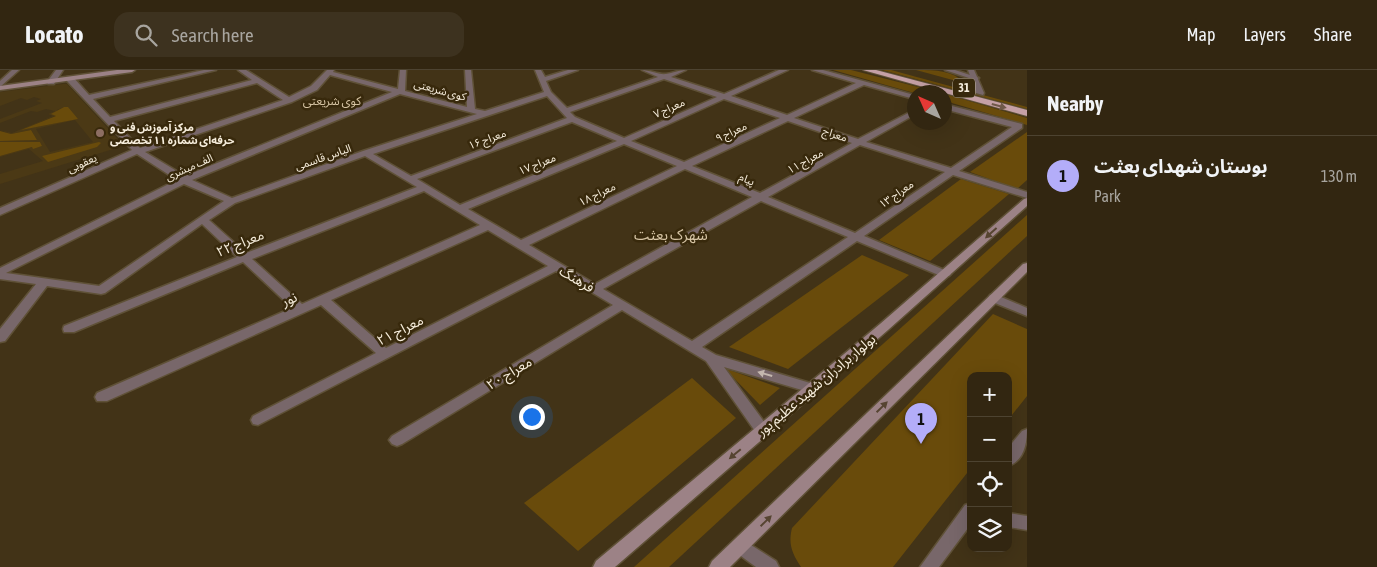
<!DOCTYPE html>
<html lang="en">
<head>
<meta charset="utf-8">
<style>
  :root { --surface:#322611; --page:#3d321f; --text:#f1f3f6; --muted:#a8a59f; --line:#4d4331; --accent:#b3adf9 }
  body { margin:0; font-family:"Asap Condensed","Noto Sans Arabic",sans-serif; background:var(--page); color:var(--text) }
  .controls { position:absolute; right:15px; bottom:15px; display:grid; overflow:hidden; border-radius:10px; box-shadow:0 5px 20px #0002 }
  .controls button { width:45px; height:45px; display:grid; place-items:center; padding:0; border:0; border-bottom:1px solid var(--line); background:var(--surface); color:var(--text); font:25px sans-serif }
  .compass { position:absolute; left:907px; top:15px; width:45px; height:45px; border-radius:50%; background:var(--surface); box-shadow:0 5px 20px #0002; rotate:315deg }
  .you { position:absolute; left:531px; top:346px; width:18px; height:18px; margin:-12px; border:4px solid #fff; border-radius:50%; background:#1a73e8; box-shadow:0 0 0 8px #1a73e833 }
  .badge { display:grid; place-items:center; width:32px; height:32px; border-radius:50%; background:var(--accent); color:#111; font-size:16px; font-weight:700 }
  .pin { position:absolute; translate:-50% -41px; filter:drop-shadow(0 1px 2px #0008) }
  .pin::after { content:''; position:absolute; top:26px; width:18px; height:15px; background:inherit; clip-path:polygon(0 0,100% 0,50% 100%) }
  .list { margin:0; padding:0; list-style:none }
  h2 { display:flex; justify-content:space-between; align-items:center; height:65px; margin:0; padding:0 20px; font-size:21px }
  h2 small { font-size:16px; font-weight:400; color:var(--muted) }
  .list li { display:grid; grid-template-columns:32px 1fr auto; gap:15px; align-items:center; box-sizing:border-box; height:80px; padding:0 20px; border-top:1px solid var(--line) }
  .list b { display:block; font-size:19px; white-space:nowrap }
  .list p { margin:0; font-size:16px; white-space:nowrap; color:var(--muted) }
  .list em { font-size:16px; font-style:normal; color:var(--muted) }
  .icon { flex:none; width:28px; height:28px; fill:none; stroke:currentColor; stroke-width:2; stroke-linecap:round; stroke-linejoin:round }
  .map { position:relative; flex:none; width:1027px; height:497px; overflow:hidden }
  header { display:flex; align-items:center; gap:30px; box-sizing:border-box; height:70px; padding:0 25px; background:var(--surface); border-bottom:1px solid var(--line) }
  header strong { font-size:24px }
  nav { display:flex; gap:28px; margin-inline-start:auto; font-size:18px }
  .search { width:350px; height:45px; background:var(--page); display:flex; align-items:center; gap:12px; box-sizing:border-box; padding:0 18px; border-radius:15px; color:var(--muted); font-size:19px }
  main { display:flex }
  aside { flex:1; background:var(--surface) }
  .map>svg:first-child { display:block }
  .built { fill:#4b3915; fill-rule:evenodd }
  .green { fill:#694b0b }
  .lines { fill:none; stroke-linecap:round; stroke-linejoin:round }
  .minor-casing { stroke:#5f5137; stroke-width:3 }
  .tertiary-casing { stroke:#5f5137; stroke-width:3 }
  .secondary-casing { stroke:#5f5137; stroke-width:3 }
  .trunk-casing { stroke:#5f5137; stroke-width:2 }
  .minor { fill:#78676a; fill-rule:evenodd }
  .tertiary { fill:#78676a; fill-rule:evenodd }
  .secondary { fill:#9c8286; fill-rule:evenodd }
  .trunk { fill:#c5a0a6; fill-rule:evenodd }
  .oneway { fill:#70594a }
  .oneway2 { fill:#564431 }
  .oneway3 { fill:#c4b7ae }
  .education-dot { fill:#8d6e63; stroke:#38290c; stroke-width:2 }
  .labels { text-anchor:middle; stroke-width:5; stroke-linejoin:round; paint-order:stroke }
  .far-street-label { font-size:11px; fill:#f6eddc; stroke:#38290c }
  .far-poi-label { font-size:11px; font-weight:bold; fill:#f6eddc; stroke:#38290c; text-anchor:start }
  .shield { fill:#38290c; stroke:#bdb29e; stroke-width:1 }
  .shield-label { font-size:12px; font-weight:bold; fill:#f6eddc }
  .far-neighbourhood-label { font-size:12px; fill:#d7c5a5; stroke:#38290c }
  .street-label { font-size:14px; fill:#f6eddc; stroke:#38290c }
  .neighbourhood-label { font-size:15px; fill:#d7c5a5; stroke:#38290c }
</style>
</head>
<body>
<header>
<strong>Locato</strong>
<div class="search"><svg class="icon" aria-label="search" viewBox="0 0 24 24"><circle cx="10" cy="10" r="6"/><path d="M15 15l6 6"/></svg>Search here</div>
<nav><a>Map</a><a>Layers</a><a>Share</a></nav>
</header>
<main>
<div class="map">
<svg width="1027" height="497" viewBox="0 0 1027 497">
  <rect width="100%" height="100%" fill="#423317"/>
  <path class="built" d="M63 14H67L123 75V76L0 114V104L43 91 29 79 0 87V86L32 77 34 78 42 76 40 72H0V71L37 70 31 60 11 64 0 60 12 63 53 46 48 44 55 41 46 39 37 42 31 41 0 53V49L42 33 36 31 41 29 34 27 27 30 21 28 0 36V22ZM64 37 78 49 24 59 57 45V40ZM75 50 93 72 50 82 36 59Z"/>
  <g class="green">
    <polygon points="833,0 851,0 938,22 914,23"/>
    <polygon points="882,0 891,0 1027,37 1027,39"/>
    <path d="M916 0C931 0 950 0 961 10L960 12Z"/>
    <polygon points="945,24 1027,48 1027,55 945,31"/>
    <polygon points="64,37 68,37 78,49 21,60 56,46 51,44"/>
    <polygon points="31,60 37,70 0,71 0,61 11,64"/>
    <polygon points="1027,62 1027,110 1017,119 970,102"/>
    <polygon points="0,72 40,72 42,76 33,79 32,77 0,86"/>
    <polygon points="99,72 101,73 97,77 48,92 42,86"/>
    <polygon points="961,109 1009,124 930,191 879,170"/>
    <polygon points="1027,145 1027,166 669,497 634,497"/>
    <polygon points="862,185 909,205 788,299 729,277"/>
    <path d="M993 244 1027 259V326L1008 350V306H971V398L893 497H801C792 483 788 474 792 458Z"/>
    <polygon points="724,298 780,318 760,335"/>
    <polygon points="692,308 736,348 578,481 524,433"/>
  </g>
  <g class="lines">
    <g class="minor-casing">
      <g id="minor">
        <polygon points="12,0 19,0 0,17 0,11"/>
        <polygon points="56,0 63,0 54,14 48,14 47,12"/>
        <path d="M204 0H216L93 29 110 47 252 10 238 0H246L289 27 311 16 327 0H334L333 2 398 19 400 0H406L405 21 467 37 465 0H471L475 39 485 41 544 22 535 0H541L545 7 568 0H578L546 11 551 22 567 38 658 7 642 0C649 0 659 5 666 4 673 3 679 0 686 0L671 7 724 24 779 0H788L731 26 787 45 856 13 812 0H823L914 25V29L864 15 794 48 858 69 914 40V45L866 72 951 98 1012 57 944 39V34L1022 54V58L959 101 1027 122V128L953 105 864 166 949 202 951 204 949 206H941L857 171 702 277 716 285 817 315 819 318 817 321 812 323 724 297 770 360 767 364 762 366 757 364 706 291 622 240 402 374 397 376 392 374 389 370 392 366 613 235 556 201 258 355 253 354 251 350 253 346 376 283 321 235 107 331H97L95 327 97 323 292 238 243 192 74 262H64L63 259 64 256 237 187 202 154 105 223 101 224 47 216 5 271 0 272V259L36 214 0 209V198L177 110 137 84 0 145V138L132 80 67 11V7H73L89 25ZM330 5 392 22 185 106 145 82 292 32 317 20ZM664 9 717 27 624 68 575 47 570 42ZM257 13 283 30 140 78 114 51ZM400 24 477 44 363 81 232 128 192 110ZM547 26 567 48 411 106 373 84ZM724 29 780 48 684 92 631 71ZM788 51 852 73 760 123 692 96ZM572 52 617 71 460 135 417 109ZM624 74 677 96 521 170 468 139ZM860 75 945 102 855 163 768 127ZM365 86 417 117 246 183 209 150 235 133ZM685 99 752 127 595 214 529 175ZM184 114 224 131 99 216 6 203ZM424 121 480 155 302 234 252 189ZM761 131 848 167 692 271 603 219ZM488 160 548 196 386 278 331 230Z"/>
        <polygon points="968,0 974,0 984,23 983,25 976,23"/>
        <polygon points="994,224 1027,238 1027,246 990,231 988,228 990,225"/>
        <path d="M1027 359C1027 373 1024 391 1008 396V378L1022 361Z"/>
        <polygon points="971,433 971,454 939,497 920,497 965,435"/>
        <polygon points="1008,443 1027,446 1027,460 1008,457"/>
        <polygon points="740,468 776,491 779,497 756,497 734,481 731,476 734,471"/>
      </g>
    </g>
    <g class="tertiary-casing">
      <polygon id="tertiary" points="945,0 955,0 979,8 975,10"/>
    </g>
    <g class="secondary-casing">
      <g id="secondary">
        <polygon points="117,0 135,0 132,2 0,20 0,16"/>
        <polygon points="1027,128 1027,136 888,260 615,497 593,497 596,491 880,254 1024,129"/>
        <polygon points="1027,193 1027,202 730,497 709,497 712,491 1023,194"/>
      </g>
    </g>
    <g class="trunk-casing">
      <polygon id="trunk" points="863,0 876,0 1027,40 1027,46"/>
    </g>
    <use href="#minor" class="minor"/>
    <use href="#tertiary" class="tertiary"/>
    <use href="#secondary" class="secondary"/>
    <use href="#trunk" class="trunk"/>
  </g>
  <defs><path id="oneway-solid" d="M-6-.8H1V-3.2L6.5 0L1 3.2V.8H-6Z" transform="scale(1.25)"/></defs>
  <use class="oneway" href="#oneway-solid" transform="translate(999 36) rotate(15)"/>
  <g class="oneway2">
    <use href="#oneway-solid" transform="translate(991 163) rotate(138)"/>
    <use href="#oneway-solid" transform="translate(882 337) rotate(-44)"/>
    <use href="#oneway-solid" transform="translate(735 384) rotate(140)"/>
    <use href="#oneway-solid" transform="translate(766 451) rotate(-44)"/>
  </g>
  <use class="oneway3" href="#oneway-solid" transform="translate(765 304) rotate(-164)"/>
  <circle class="education-dot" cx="100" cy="63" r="5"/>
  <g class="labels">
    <g class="far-street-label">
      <text transform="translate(440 20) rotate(15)" y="4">کوی شریعتی</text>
      <text transform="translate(669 38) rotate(-24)" y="4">معراج ۷</text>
      <text transform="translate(731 62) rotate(-25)" y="4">معراج ۹</text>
      <text transform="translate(835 64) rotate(18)" y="4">معراج</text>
      <text transform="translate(487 69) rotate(-20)" y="4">معراج ۱۶</text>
      <text transform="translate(323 87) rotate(-19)" y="4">الیاس قاسمی</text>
      <text transform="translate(805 91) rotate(-29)" y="4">معراج ۱۱</text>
      <text transform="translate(82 93) rotate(-24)" y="4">یعقوبی</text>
      <text transform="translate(537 94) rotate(-22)" y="4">معراج ۱۷</text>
      <text transform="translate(189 97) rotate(-24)" y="4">الف مبشری</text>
      <text transform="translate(747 109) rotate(23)" y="4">پیام</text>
      <text transform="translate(597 124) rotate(-26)" y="4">معراج ۱۸</text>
      <text transform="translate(896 124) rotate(-35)" y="4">معراج ۱۳</text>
    </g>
    <g class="far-poi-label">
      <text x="110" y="61">مرکز آموزش فنی و<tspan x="110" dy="13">حرفه‌ای شماره ۱۱ تخصصی</tspan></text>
    </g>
    <rect class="shield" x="953" y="8.5" width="22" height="19" rx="4"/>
    <g class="shield-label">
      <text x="964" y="22">31</text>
    </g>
    <g class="far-neighbourhood-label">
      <text x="332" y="35">کوی شریعتی</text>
    </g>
    <g class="street-label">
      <text transform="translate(240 173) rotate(-22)" y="5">معراج ۲۲</text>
      <text transform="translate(577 209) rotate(31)" y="5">فرهنگ</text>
      <text transform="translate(289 229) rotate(-24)" y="5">نور</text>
      <text transform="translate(400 260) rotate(-27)" y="5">معراج ۲۱</text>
      <text transform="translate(509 303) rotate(-31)" y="5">معراج ۲۰</text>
      <text transform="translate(816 315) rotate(-40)" y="5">بولوار برادران شهید عظیم‌ پور</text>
    </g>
    <g class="neighbourhood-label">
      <text x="671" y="170">شهرک بعثت</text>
    </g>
  </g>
</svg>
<div class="controls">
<button>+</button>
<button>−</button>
<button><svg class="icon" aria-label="locate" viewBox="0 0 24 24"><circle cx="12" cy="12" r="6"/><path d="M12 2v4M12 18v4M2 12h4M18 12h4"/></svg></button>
<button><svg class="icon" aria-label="layers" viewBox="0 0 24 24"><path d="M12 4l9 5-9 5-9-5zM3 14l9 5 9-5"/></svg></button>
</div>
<svg class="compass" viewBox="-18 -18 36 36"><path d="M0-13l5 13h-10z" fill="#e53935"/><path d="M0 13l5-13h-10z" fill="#a8a59f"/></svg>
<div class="you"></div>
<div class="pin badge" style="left:921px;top:374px">1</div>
</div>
<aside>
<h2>Nearby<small></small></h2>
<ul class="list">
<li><span class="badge">1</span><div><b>بوستان شهدای بعثت</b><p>Park</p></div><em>130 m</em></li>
</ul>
</aside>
</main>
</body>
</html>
